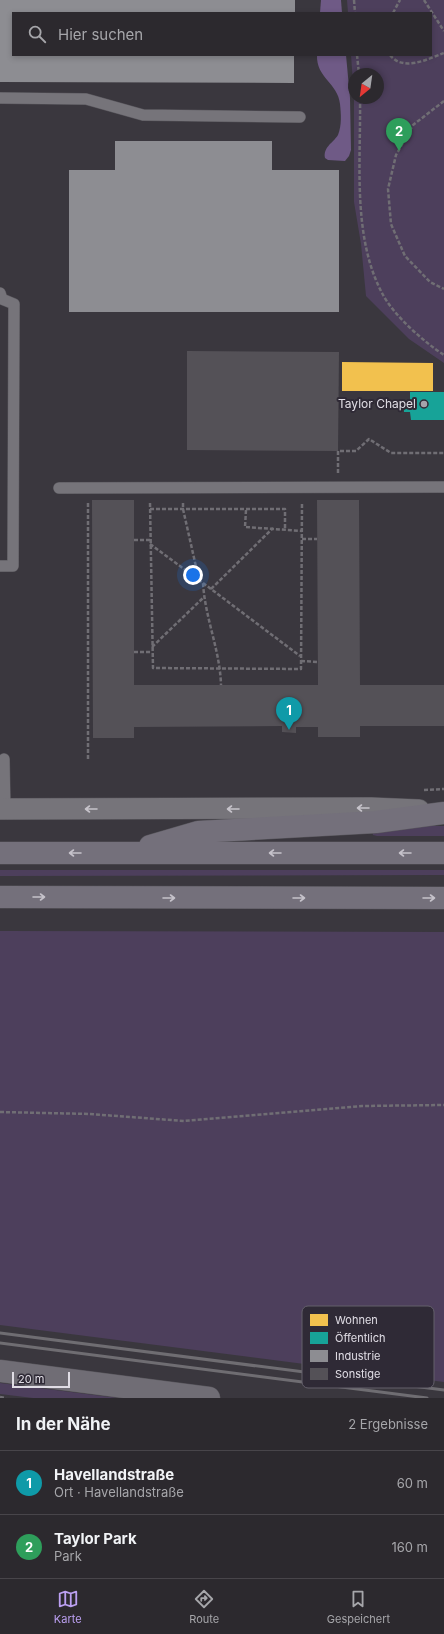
<!DOCTYPE html>
<html lang="de">
<head>
<meta charset="utf-8">
<style>
  :root { --surface:#2c292e; --page:#343136; --text:#f1f3f6; --muted:#a6a6aa; --line:#48454a; --accent:#bca0f2 }
  body { margin:0; font-family:Inter,sans-serif; background:var(--page); color:var(--text) }
  .compass { position:absolute; left:348px; top:68px; width:36px; height:36px; border-radius:50%; background:var(--surface); box-shadow:0 2px 6px #0003; rotate:209deg }
  .scale { position:absolute; left:12px; bottom:10px; width:58px; box-sizing:border-box; padding-left:4px; border:2px solid #e0dde5; border-top:0; font-size:11px; line-height:14px; white-space:nowrap; color:#e0dde5; -webkit-text-stroke:3px #2f2a36; paint-order:stroke }
  .you { position:absolute; left:193px; top:575px; width:14px; height:14px; margin:-10px; border:3px solid #fff; border-radius:50%; background:#1a73e8; box-shadow:0 0 0 6px #1a73e833 }
  .badge { display:grid; place-items:center; width:26px; height:26px; border-radius:50%; background:var(--accent); color:#fff; font-size:13px; font-weight:700 }
  .pin { position:absolute; translate:-50% -33px; filter:drop-shadow(0 1px 2px #0008) }
  .pin::after { content:''; position:absolute; top:21px; width:14px; height:12px; background:inherit; clip-path:polygon(0 0,100% 0,50% 100%) }
  .list { margin:0; padding:0; list-style:none }
  h2 { display:flex; justify-content:space-between; align-items:center; height:52px; margin:0; padding:0 16px; font-size:17px }
  h2 small { font-size:13px; font-weight:400; color:var(--muted) }
  .list li { display:grid; grid-template-columns:26px 1fr auto; gap:12px; align-items:center; box-sizing:border-box; height:64px; padding:0 16px; border-top:1px solid var(--line) }
  .list b { display:block; font-size:15px; white-space:nowrap }
  .list p { margin:0; font-size:13px; white-space:nowrap; color:var(--muted) }
  .list em { font-size:13px; font-style:normal; color:var(--muted) }
  .icon { flex:none; width:22px; height:22px; fill:none; stroke:currentColor; stroke-width:2; stroke-linecap:round; stroke-linejoin:round }
  .map { position:relative; flex:none; width:444px; height:1398px; overflow:hidden }
  .search { position:absolute; background:var(--surface); box-shadow:0 2px 6px #0003; left:12px; right:12px; top:12px; height:44px; display:flex; align-items:center; gap:10px; box-sizing:border-box; padding:0 14px; border-radius:0px; color:var(--muted); font-size:15px }
  .sheet { height:180px; background:var(--surface) }
  nav { display:flex; justify-content:space-around; align-items:center; box-sizing:border-box; height:56px; border-top:1px solid var(--line); background:var(--surface); font-size:11px; color:var(--muted) }
  nav a { display:grid; justify-items:center; gap:2px }
  nav .on { color:var(--accent) }
  .map>svg:first-child { display:block }
  .green { fill:#4d3f5c }
  .water { fill:#6f5a86 }
  .homes { fill:#f2c14e }
  .public { fill:#17a398 }
  .industry { fill:#8d8d92 }
  .building { fill:#545157 }
  .lines { fill:none; stroke-linecap:round; stroke-linejoin:round }
  .service-casing { stroke:#57555b; stroke-width:12 }
  .minor-casing { stroke:#57555b; stroke-width:22 }
  .secondary-casing { stroke:#57555b; stroke-width:23 }
  .trunk-casing { stroke:#57555b; stroke-width:23 }
  .path { stroke:#706e74; stroke-width:2.5; stroke-dasharray:4 2; stroke-linecap:butt }
  .service { stroke:#76747a; stroke-width:11 }
  .minor { stroke:#76747a; stroke-width:21 }
  .secondary { stroke:#706d75; stroke-width:22 }
  .trunk { stroke:#74707b; stroke-width:22 }
  .rail { stroke:#6f6d72; stroke-width:3 }
  .oneway { stroke:#c6c3ca }
  .oneway2 { stroke:#c5c2ca }
  .poi-dot { fill:#a6a3ab; stroke:#2f2a36; stroke-width:1.5 }
  .labels { text-anchor:middle; stroke-width:4; stroke-linejoin:round; paint-order:stroke }
  .poi-label { font-size:12px; fill:#e0dde5; stroke:#2f2a36; text-anchor:end }
  .key { fill:#2f2a36; stroke:#64606b; stroke-width:1 }
  .key-label { font-size:11px; fill:#e0dde5 }
</style>
</head>
<body>
<div class="map">
<svg width="444" height="1398" viewBox="0 0 444 1398">
  <rect width="100%" height="100%" fill="#3a373e"/>
  <g class="green">
    <polygon points="347,0 444,0 444,363 409,339 366,296 361,244 354,202 354,98 378,98 378,74 354,74 354,97 351,55 431,55 431,13 348,13"/>
    <polygon points="423,826 444,826 444,836 377,836 373,835 372,832"/>
    <polygon points="0,870 444,870 444,875 0,876"/>
    <polygon points="0,931 444,932 444,1382 0,1325"/>
    <polygon points="0,1383 118,1398 33,1398 0,1394"/>
  </g>
  <g class="water">
    <polygon points="321,0 341,0 342,13 320,13"/>
    <path d="M317 55H346L350 98 351 150 349 156 345 161 328 160 325 158C323 147 333 143 338 135 342 125 341 114 340 104 338 83 316 78 317 55Z"/>
  </g>
  <polygon class="homes" points="342,362 433,363 433,391 342,391"/>
  <polygon class="public" points="410,392 444,392 444,420 411,420 410,412 404,412 404,401 410,401"/>
  <g class="industry">
    <polygon points="0,0 295,0 295,13 13,13 13,55 294,55 294,83 0,82"/>
    <polygon points="115,141 272,141 272,170 339,170 339,312 69,312 69,170 115,170"/>
  </g>
  <g class="building">
    <polygon points="187,351 339,352 338,451 187,450"/>
    <polygon points="92,500 134,500 134,685 318,685 317,500 359,500 360,685 444,685 444,726 360,726 360,737 318,737 318,727 296,727 296,733 282,732 282,726 134,727 134,738 93,738"/>
  </g>
  <g class="lines">
    <g class="service-casing">
      <g id="service">
        <polyline points="0,98 86,99 143,115 300,117"/>
        <polyline points="0,293 2,299 14,304 13,566 0,566"/>
        <polyline points="59,488 444,487"/>
        <polyline points="4,759 5,809"/>
      </g>
    </g>
    <g class="minor-casing">
      <polyline id="minor" points="0,809 371,808 419,810"/>
    </g>
    <g class="secondary-casing">
      <polyline id="secondary" points="0,1371 209,1398"/>
    </g>
    <g class="trunk-casing">
      <g id="trunk">
        <polyline points="150,846 198,832 376,822 444,813"/>
        <polyline points="0,853 444,853"/>
        <polyline points="0,897 444,898"/>
      </g>
    </g>
    <g class="path">
      <polyline points="354,0 355,13"/>
      <polyline points="424,0 444,31"/>
      <polyline points="393,13 400,0"/>
      <polyline points="357,55 359,74"/>
      <path d="M390 55C403 72 428 59 444 53"/>
      <path d="M360 98C361 161 352 236 382 293 393 315 424 342 444 355"/>
      <polyline points="444,101 413,125 396,155 388,189 391,224 405,256 430,282 444,289"/>
      <polyline points="338,473 338,451 356,451 369,439 391,453 444,453"/>
      <polyline points="150,503 153,668 301,669 302,502"/>
      <polyline points="183,503 183,509 199,580"/>
      <polyline points="150,509 285,509 285,529"/>
      <polyline points="246,510 245,527 302,531"/>
      <polyline points="302,539 317,539"/>
      <polyline points="134,540 150,540"/>
      <path d="M150 544 203 583C205 618 220 650 221 685"/>
      <polyline points="203,583 300,656"/>
      <polyline points="211,589 273,528"/>
      <polyline points="152,647 204,597"/>
      <polyline points="134,652 152,652"/>
      <polyline points="301,661 318,662"/>
      <polyline points="88,759 88,502"/>
      <polyline points="424,790 444,789"/>
      <polyline points="0,1112 90,1114 184,1121 362,1106 444,1105"/>
      <polyline points="0,1397 6,1398"/>
    </g>
    <use href="#service" class="service"/>
    <use href="#minor" class="minor"/>
    <use href="#secondary" class="secondary"/>
    <use href="#trunk" class="trunk"/>
    <g class="rail">
      <polyline points="0,1333 444,1390"/>
      <polyline points="0,1343 427,1398"/>
    </g>
  </g>
  <defs><path id="oneway-shaft" d="M-6 0H5M1.5-3L5.5 0L1.5 3" fill="none" stroke-width="1.6" stroke-linecap="round" stroke-linejoin="round"/></defs>
  <g class="oneway">
    <use href="#oneway-shaft" transform="translate(363 808) rotate(180)"/>
    <use href="#oneway-shaft" transform="translate(91 809) rotate(-180)"/>
    <use href="#oneway-shaft" transform="translate(233 809) rotate(180)"/>
  </g>
  <g class="oneway2">
    <use href="#oneway-shaft" transform="translate(75 853) rotate(180)"/>
    <use href="#oneway-shaft" transform="translate(275 853) rotate(-180)"/>
    <use href="#oneway-shaft" transform="translate(405 853) rotate(-180)"/>
    <use href="#oneway-shaft" transform="translate(39 897)"/>
    <use href="#oneway-shaft" transform="translate(169 898)"/>
    <use href="#oneway-shaft" transform="translate(299 898)"/>
    <use href="#oneway-shaft" transform="translate(429 898)"/>
  </g>
  <circle class="poi-dot" cx="424" cy="404" r="4"/>
  <g class="labels">
    <g class="poi-label">
      <text x="416" y="408">Taylor Chapel</text>
    </g>
  </g>
  <rect x="302" y="1306" width="132" height="82" rx="6" class="key"/>
  <rect x="310" y="1314" width="18" height="12" fill="#f2c14e"/>
  <rect x="310" y="1332" width="18" height="12" fill="#17a398"/>
  <rect x="310" y="1350" width="18" height="12" fill="#8d8d92"/>
  <rect x="310" y="1368" width="18" height="12" fill="#545157"/>
  <g class="key-label">
    <text x="335" y="1324">Wohnen</text>
    <text x="335" y="1342">Öffentlich</text>
    <text x="335" y="1360">Industrie</text>
    <text x="335" y="1378">Sonstige</text>
  </g>
</svg>
<svg class="compass" viewBox="-18 -18 36 36"><path d="M0-13l5 13h-10z" fill="#e53935"/><path d="M0 13l5-13h-10z" fill="#a6a6aa"/></svg>
<div class="scale">20 m</div>
<div class="you"></div>
<div class="pin badge" style="left:289px;top:730px;background:#0f9aa8">1</div>
<div class="pin badge" style="left:399px;top:151px;background:#2e9e5b">2</div>
<div class="search"><svg class="icon" aria-label="search" viewBox="0 0 24 24"><circle cx="10" cy="10" r="6"/><path d="M15 15l6 6"/></svg>Hier suchen</div>
</div>
<section class="sheet">
<h2>In der Nähe<small>2 Ergebnisse</small></h2>
<ul class="list">
<li><span class="badge" style="background:#0f9aa8">1</span><div><b>Havellandstraße</b><p>Ort · Havellandstraße</p></div><em>60 m</em></li>
<li><span class="badge" style="background:#2e9e5b">2</span><div><b>Taylor Park</b><p>Park</p></div><em>160 m</em></li>
</ul>
</section>
<nav>
<a class="on"><svg class="icon" aria-label="map" viewBox="0 0 24 24"><path d="M3 6l6-2 6 2 6-2v14l-6 2-6-2-6 2zM9 4v14M15 6v14"/></svg>Karte</a>
<a><svg class="icon" aria-label="directions" viewBox="0 0 24 24"><path d="M12 3l9 9-9 9-9-9zM9 14v-3h6M13 9l2 2-2 2"/></svg>Route</a>
<a><svg class="icon" aria-label="saved" viewBox="0 0 24 24"><path d="M7 4h10v16l-5-4-5 4z"/></svg>Gespeichert</a>
</nav>
</body>
</html>
